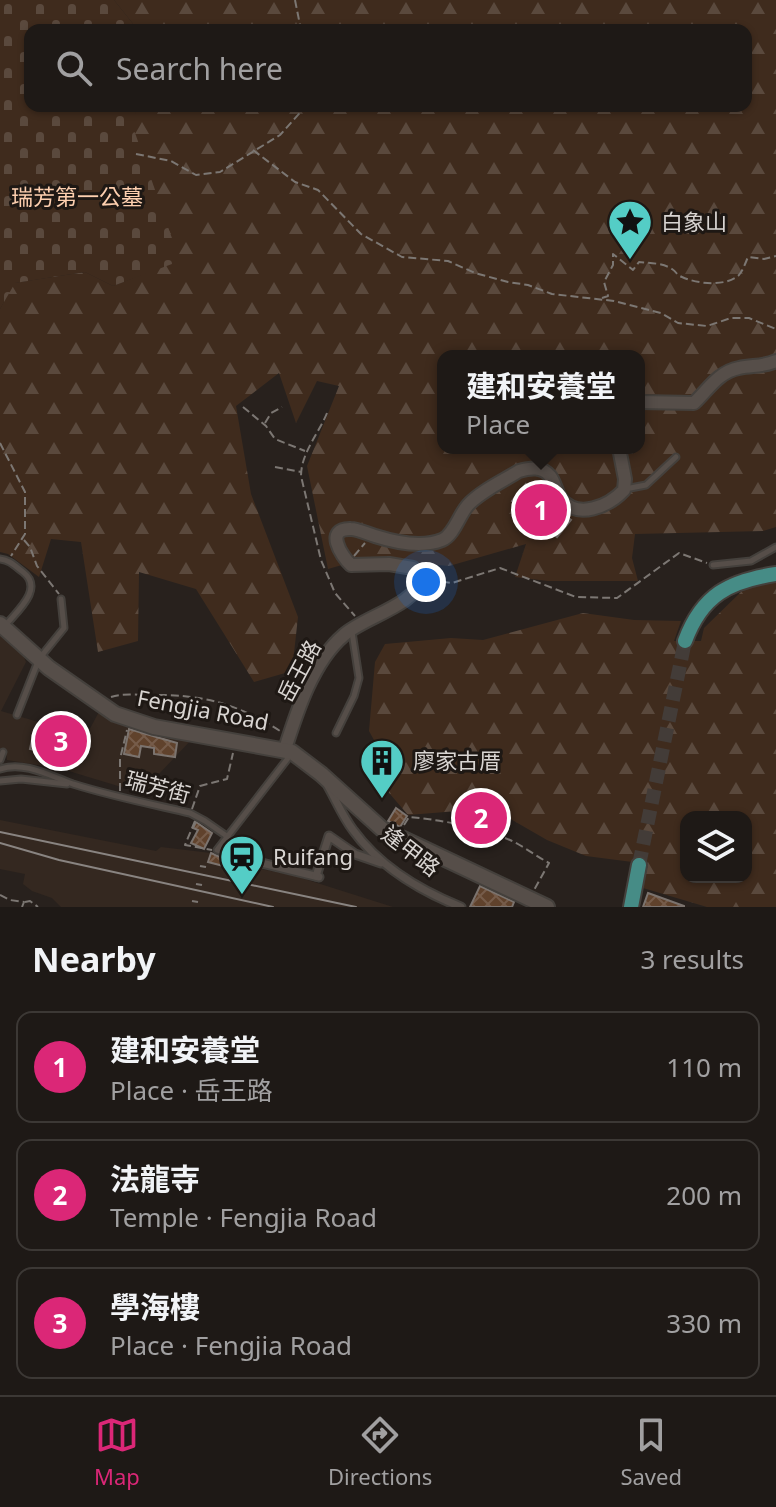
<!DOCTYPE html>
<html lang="en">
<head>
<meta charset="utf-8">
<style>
  :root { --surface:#1e1916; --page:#2b2623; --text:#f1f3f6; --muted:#a1a0a1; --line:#3c3835; --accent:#db2777 }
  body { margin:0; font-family:"Noto Sans","Noto Sans TC",sans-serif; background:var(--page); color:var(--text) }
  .controls { position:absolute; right:24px; bottom:24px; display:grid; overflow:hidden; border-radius:16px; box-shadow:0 2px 6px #0004 }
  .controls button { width:72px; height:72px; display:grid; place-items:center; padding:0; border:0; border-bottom:2px solid var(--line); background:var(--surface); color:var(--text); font:40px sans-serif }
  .you { position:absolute; left:426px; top:582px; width:28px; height:28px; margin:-20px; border:6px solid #fff; border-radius:50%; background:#1a73e8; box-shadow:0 0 0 12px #1a73e833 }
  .badge { display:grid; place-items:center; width:52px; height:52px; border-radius:50%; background:var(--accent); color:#fff; font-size:26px; font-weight:700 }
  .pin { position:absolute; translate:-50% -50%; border:4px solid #fff; box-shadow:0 2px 8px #0006 }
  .popup { position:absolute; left:437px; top:350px; width:208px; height:104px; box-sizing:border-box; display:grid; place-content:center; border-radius:16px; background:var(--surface); filter:drop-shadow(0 2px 6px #0005); font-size:26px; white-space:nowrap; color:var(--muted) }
  .popup b { font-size:30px; color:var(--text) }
  .popup::after { content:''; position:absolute; left:50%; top:100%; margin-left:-16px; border:16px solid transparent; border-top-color:var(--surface) }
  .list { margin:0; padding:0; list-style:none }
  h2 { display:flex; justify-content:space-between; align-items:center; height:104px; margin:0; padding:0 32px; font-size:34px }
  h2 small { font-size:26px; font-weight:400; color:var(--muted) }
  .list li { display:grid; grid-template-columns:52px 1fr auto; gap:24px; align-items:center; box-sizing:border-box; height:112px; margin:0 16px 16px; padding:0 16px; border:2px solid var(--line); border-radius:16px }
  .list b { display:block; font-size:30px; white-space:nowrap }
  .list p { margin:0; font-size:26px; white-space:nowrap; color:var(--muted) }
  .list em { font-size:26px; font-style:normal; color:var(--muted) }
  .icon { flex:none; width:44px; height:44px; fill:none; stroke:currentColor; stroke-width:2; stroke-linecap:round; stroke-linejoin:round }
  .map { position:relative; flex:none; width:776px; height:907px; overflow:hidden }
  .search { position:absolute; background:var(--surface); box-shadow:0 2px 6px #0004; left:24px; right:24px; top:24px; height:88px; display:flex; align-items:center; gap:20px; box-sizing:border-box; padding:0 28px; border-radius:16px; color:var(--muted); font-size:30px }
  .sheet { height:488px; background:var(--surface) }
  nav { display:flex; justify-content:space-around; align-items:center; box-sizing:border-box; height:112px; border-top:2px solid var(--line); background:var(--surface); font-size:22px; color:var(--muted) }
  nav a { display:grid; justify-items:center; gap:4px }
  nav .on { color:var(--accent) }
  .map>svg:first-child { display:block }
  .built { fill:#342820 }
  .forest { fill:url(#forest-firs); fill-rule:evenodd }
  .cemetery { fill:url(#cemetery-stones) }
  .building { fill:url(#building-cross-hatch); stroke:#7b736e; stroke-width:2 }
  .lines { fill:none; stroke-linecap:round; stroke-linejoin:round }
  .primary-tunnel { stroke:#433c38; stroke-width:14; stroke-dasharray:14 7; stroke-linecap:butt }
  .service-casing { stroke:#44403c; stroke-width:9 }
  .pedestrian-casing { stroke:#44403c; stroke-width:11 }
  .tertiary-casing { stroke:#44403c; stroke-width:16 }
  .secondary-casing { stroke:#44403c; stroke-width:18 }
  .primary-casing { stroke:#44403c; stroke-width:18 }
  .path { stroke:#7c7773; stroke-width:2; stroke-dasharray:8 4; stroke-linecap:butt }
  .service { stroke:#564e49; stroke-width:5 }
  .pedestrian { stroke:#564e49; stroke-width:7 }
  .tertiary { stroke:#564e49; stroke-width:12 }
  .secondary { stroke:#564e49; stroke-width:14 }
  .primary { stroke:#468c86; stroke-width:14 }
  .rail { stroke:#898481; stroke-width:2 }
  .labels { text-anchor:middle; stroke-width:6; stroke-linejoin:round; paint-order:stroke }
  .park-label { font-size:22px; fill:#fdcfaf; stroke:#1e1814 }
  .poi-label { font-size:22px; fill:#d9d5d2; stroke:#1e1814; text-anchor:start }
  .street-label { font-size:22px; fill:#d9d5d2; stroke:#1e1814 }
</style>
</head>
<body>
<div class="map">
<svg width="776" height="907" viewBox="0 0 776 907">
  <defs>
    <pattern id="forest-firs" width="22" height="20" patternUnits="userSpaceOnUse" patternTransform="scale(2)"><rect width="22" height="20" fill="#3f2b1d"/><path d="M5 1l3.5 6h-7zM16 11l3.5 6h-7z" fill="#5a493d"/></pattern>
    <pattern id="cemetery-stones" width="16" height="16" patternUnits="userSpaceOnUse" patternTransform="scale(2)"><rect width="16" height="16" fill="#3f2b1d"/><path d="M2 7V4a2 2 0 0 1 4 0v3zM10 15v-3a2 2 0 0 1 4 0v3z" fill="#5a493d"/></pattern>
    <pattern id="building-cross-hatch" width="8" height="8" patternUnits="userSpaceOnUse" patternTransform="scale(2)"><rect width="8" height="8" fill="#60422c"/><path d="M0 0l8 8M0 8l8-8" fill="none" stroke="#765c4a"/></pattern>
  </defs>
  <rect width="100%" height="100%" fill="#28211d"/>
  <g class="built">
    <polygon points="0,634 20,648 26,662 1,711 86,736 100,710 192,739 141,793 62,769 7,760 6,752 0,749"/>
    <polygon points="0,820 156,851 161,847 211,853 237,860 245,866 292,875 393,907 61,907 52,898 32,891 23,884 25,874 0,869"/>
  </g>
  <g class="forest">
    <path d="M114 0H776V527L763 531 635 534 632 558 638 581H548L515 577 526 544 449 566 366 558 328 569 307 466 339 386 317 381 296 423 279 373 236 406 251 494 298 617 292 671 254 682 196 589 139 572 138 641 98 652 81 542 51 539 39 577 8 554 0 552V309L14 283 85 272 113 286 179 260 133 130 136 106H746V30H138ZM443 356H639V448H443Z"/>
    <path d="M776 580V907H707L643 888 648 864 586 856 547 840 502 814 482 809 408 815 384 787 389 767 369 731 375 662 385 644 451 638 483 640 583 613 634 620 681 621 674 641H701L704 628 745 588ZM686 817H746V877H686Z"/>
  </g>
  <polygon class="cemetery" points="0,0 114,0 138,30 30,30 30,106 136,106 134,130 180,261 113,286 85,272 15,283 0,309"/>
  <g class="building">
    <polygon points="526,484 571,520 557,537 512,501"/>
    <polygon points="44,725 67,731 67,735 72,737 68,757 30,749 34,730"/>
    <polygon points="129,729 177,743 175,757 154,754 154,748 141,746 139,757 124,754"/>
    <polygon points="396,808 407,816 400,827 388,821"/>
    <polygon points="478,811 488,814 484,826 474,823"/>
    <polygon points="196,822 212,833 204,849 191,843 198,830 193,828"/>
    <polygon points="211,853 236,864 235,869 208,862"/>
    <polygon points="480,886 514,902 512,907 470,907"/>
    <polygon points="648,893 684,906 684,907 643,907"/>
  </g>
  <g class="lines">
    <polyline class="primary-tunnel" points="639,865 685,641"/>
    <g class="service-casing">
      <g id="service">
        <polyline points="625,489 646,485 676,457"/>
        <path d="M0 559C10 560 15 566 23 572 45 589 16 612 4 627"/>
        <polyline points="713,565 751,561 776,547"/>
        <polyline points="17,715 39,659 64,628 61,599"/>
        <polyline points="336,733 354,696 359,678 352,632"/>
        <polyline points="0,760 3,752"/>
        <path d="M0 769C25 761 50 776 73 784 111 796 151 804 190 813L205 821 228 837"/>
        <polyline points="0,781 21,779 67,784"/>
        <polyline points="233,856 217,850 292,753"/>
      </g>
    </g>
    <g class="pedestrian-casing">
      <g id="pedestrian">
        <path d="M328 786C336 800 343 817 353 830 379 866 421 891 461 907"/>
        <polyline points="233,856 319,877"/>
        <polyline points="316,876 329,836 355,854 381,863"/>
      </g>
    </g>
    <g class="tertiary-casing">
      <g id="tertiary">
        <path d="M639 402 694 403C708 390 718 372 739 368 752 365 763 367 776 361"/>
        <path d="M285 749C297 711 313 661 344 635 364 617 416 605 421 579L413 568 389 564 351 565C341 556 324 528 351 529 358 529 368 534 375 536 394 542 422 548 442 540 454 535 459 515 468 505 481 491 503 481 519 471 530 468 542 466 550 476 555 482 556 492 561 499 578 520 609 506 624 490L625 479 619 448"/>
      </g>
    </g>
    <g class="secondary-casing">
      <polyline id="secondary" points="0,624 49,668 115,714 154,727 292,752 321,774 382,829 547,907"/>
    </g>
    <g class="primary-casing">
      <g id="primary">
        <path d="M685 641C702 595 729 581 776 574"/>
        <polyline points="631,907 639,865"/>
      </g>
    </g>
    <g class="path">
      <polyline points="295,0 301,30"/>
      <polyline points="253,150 295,182 318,190 361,234 402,257 448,261 475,273 508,282 528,285 552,294 614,301 661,313 678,323 707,326 731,318 749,318 776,329"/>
      <polyline points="136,154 171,161 196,175 220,172 280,135 306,106"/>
      <path d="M602 298 608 296 604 282 613 265V254L633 270 639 262C650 263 663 263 672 269 678 273 675 274 682 277 697 284 726 287 739 275 743 270 745 264 748 257L764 259 776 256"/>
      <polyline points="243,407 266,426 275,439 305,451"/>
      <path d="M327 413C319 433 301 453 301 476L321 560 335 593 355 616"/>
      <polyline points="265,423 271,413 282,407"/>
      <polyline points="0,443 25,492 25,534 11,556"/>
      <polyline points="275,467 301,472"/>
      <polyline points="24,540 30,547 37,566 59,594"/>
      <polyline points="354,556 365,543"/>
      <polyline points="430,580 452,583 500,568 576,597 617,598 679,553 707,563"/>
      <path d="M111 697C123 693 136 695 148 695 201 694 236 703 280 731"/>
      <polyline points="120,791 120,759 127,730"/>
      <polyline points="192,809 200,786 227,779 233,753"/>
      <polyline points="195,821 185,845 212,850"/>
      <path d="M404 825 409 817C443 820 478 827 510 840 523 846 536 856 549 863L534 890"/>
      <polyline points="200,866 206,867"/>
      <polyline points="196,884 202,885"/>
      <polyline points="0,895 10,900 24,902 22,907"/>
      <polyline points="192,901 198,902"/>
      <polyline points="25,902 30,901 38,907"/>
    </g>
    <use href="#service" class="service"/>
    <use href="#pedestrian" class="pedestrian"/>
    <use href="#tertiary" class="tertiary"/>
    <use href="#secondary" class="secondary"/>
    <use href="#primary" class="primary"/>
    <g class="rail">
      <polyline points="0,832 356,907"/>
      <polyline points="0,843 59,860 273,907"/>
    </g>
  </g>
  <defs>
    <g id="sight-pin" transform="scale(2.3)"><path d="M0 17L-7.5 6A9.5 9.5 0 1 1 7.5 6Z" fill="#54cdc6" stroke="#1e1814"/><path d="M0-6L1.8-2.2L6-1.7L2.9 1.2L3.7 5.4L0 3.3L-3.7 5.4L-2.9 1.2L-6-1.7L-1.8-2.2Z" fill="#111"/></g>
    <g id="building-pin" transform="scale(2.3)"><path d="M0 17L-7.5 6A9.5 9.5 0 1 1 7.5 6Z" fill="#54cdc6" stroke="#1e1814"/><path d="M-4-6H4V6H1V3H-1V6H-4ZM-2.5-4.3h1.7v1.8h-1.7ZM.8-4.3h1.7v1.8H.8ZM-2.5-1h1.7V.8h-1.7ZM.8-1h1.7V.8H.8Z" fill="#111"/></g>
    <g id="station-pin" transform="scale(2.3)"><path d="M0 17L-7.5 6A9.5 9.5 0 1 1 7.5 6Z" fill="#54cdc6" stroke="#1e1814"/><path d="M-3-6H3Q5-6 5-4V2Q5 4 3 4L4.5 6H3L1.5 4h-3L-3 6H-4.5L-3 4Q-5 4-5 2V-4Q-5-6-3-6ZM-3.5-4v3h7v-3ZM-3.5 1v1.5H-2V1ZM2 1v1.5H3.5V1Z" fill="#111"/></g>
  </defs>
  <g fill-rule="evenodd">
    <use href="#sight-pin" x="630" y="222"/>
    <use href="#building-pin" x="382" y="761"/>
    <use href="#station-pin" x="242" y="857"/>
  </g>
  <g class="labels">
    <g class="park-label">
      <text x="77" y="205">瑞芳第一公墓</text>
    </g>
    <g class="poi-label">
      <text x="661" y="230">白象山</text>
      <text x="413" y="769">廖家古厝</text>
      <text x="273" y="865">Ruifang</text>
    </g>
    <g class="street-label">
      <text transform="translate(299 671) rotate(-62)" y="8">岳王路</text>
      <text transform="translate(203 710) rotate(11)" y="8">Fengjia Road</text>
      <text transform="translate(158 787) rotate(15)" y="8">瑞芳街</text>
      <text transform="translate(411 851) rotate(38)" y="8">逢甲路</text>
    </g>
  </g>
</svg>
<div class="controls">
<button><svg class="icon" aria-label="layers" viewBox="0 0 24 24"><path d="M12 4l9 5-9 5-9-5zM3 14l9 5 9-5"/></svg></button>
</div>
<div class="you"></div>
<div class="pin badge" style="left:541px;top:510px">1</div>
<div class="popup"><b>建和安養堂</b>Place</div>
<div class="pin badge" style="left:481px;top:818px">2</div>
<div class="pin badge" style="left:61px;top:741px">3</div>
<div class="search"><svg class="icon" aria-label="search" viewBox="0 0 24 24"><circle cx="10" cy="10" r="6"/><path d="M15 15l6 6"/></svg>Search here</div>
</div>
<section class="sheet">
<h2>Nearby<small>3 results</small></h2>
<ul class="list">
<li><span class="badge">1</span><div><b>建和安養堂</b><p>Place · 岳王路</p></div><em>110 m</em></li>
<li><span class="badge">2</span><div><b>法龍寺</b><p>Temple · Fengjia Road</p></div><em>200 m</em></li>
<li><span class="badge">3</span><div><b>學海樓</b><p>Place · Fengjia Road</p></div><em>330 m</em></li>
</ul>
</section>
<nav>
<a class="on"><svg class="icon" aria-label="map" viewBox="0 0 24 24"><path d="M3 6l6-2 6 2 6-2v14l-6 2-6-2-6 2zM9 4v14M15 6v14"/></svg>Map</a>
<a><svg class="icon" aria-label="directions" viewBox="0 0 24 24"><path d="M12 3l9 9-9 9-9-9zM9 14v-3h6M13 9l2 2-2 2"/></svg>Directions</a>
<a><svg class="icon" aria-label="saved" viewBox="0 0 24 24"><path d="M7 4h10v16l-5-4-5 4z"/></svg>Saved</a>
</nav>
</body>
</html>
